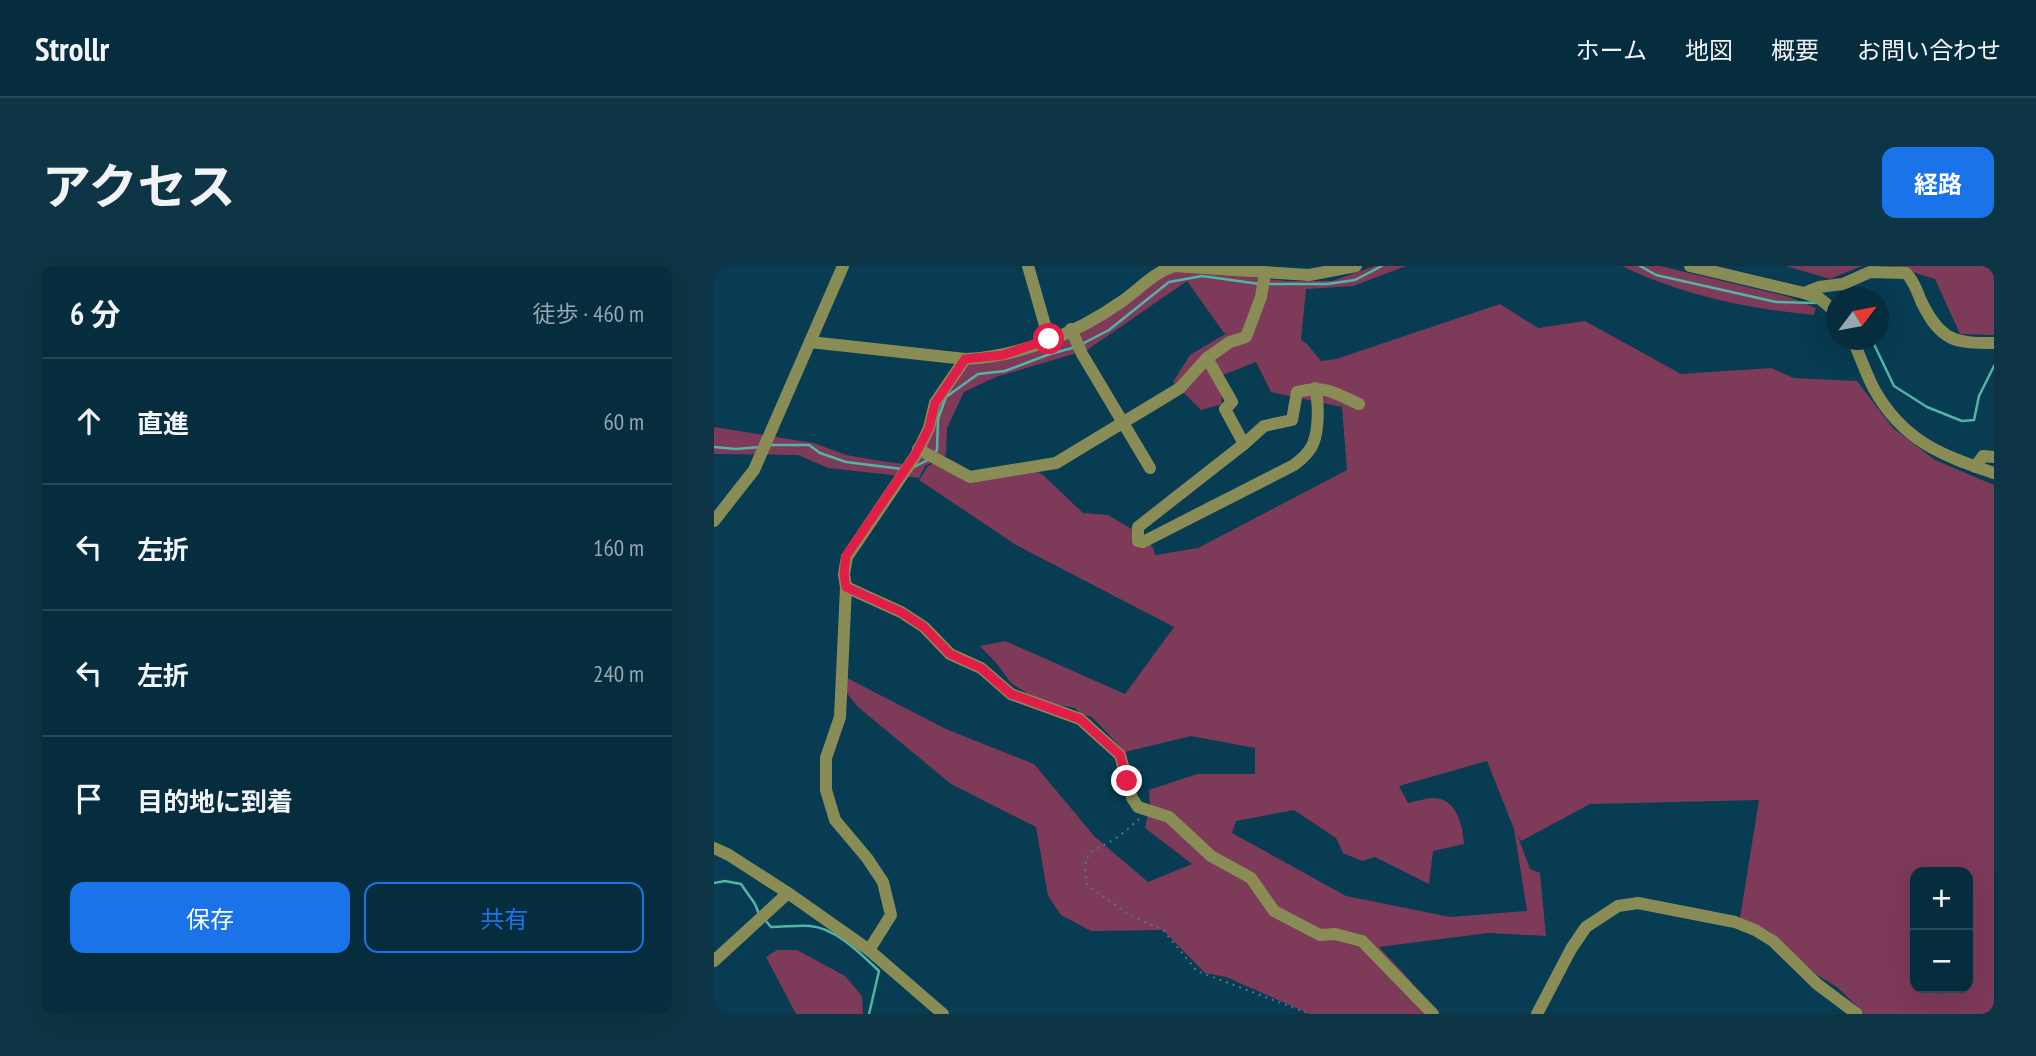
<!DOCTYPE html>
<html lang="ja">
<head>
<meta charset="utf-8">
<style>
  :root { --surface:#052d3e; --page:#0e3545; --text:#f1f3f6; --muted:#97a8b0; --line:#264958; --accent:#1a73e8 }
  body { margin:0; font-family:"PT Sans Narrow","Noto Sans JP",sans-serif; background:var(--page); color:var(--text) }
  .controls { position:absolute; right:21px; bottom:21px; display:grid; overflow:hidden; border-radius:14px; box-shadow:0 7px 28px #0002 }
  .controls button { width:63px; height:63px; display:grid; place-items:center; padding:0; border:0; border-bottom:2px solid var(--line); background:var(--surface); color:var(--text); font:35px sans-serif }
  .compass { position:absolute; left:1112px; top:21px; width:63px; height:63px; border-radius:50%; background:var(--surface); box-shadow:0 7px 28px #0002; rotate:58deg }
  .stop { position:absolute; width:21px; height:21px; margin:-16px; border:5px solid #e11d48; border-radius:50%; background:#fff }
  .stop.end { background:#e11d48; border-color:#fff; box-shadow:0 2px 7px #0008 }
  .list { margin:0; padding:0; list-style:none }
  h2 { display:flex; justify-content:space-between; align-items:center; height:91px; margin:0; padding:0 28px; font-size:30px }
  h2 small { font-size:23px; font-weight:400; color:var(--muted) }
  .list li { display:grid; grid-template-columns:46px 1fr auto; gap:21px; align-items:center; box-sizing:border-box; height:126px; padding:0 28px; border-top:2px solid var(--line) }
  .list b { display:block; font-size:26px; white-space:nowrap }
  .list em { font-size:23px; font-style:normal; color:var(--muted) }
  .actions { display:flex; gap:14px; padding:21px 28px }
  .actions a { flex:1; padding:16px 0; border:2px solid var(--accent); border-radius:14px; text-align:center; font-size:24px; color:var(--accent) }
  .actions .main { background:var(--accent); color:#fff }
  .icon { flex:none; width:38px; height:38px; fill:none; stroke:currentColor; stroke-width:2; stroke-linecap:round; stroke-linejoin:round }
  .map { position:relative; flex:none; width:1280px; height:748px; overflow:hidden; border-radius:14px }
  header { display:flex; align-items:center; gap:42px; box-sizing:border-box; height:98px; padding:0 35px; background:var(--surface); border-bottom:2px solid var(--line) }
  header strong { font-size:33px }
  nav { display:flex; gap:38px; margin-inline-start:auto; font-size:24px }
  .intro { display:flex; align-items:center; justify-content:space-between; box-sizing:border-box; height:168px; padding:0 42px }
  h1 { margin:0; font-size:49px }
  .button { padding:18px 32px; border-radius:14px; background:var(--accent); color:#fff; font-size:24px; font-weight:700 }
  main { display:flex; gap:42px; padding:0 42px }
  aside { flex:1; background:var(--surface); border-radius:14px; box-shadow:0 7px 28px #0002 }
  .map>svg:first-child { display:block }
  .green { fill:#7d3a59; fill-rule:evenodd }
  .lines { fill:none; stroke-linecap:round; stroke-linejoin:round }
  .stream { stroke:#52b4a4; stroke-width:2.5 }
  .path { stroke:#4b788d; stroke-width:2; stroke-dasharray:2 5; stroke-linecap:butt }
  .minor { stroke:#898d55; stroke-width:12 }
  .route { stroke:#e11d48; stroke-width:9 }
</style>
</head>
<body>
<header>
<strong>Strollr</strong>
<nav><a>ホーム</a><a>地図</a><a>概要</a><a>お問い合わせ</a></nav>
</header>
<div class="intro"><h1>アクセス</h1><a class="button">経路</a></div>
<main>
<aside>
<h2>6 分<small>徒歩 · 460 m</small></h2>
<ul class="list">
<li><svg class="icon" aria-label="ahead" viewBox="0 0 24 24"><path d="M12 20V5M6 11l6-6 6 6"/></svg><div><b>直進</b></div><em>60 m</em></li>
<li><svg class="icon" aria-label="left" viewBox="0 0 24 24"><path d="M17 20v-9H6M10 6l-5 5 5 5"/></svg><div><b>左折</b></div><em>160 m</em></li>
<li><svg class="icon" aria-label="left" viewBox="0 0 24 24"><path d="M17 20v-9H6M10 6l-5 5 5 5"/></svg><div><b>左折</b></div><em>240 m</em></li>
<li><svg class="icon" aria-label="arrive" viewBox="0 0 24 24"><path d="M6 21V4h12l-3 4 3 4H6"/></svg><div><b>目的地に到着</b></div></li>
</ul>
<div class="actions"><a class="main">保存</a><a>共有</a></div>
</aside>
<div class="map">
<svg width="1280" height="748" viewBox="0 0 1280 748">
  <rect width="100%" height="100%" fill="#073c53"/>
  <g class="green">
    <path d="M661 0H692L639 20 592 23 587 74 593 78 607 95 622 93 786 38 824 62 871 55 967 108 1057 102 1080 112 1143 115 1179 162 1221 194 1280 219V748H1151L1123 721 1103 709 1055 665 1026 652 1045 534 876 538 807 575 803 568 816 603 826 607 832 670 774 667 665 681C684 702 706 721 717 748H596L512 711 491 707 449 664 377 665 347 649 334 630 322 561 237 518 144 441 132 426 133 412 232 463 320 498 381 571 434 616 478 598 431 562 436 538 435 524 483 508H541V482L477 470 411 486 378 451 367 448 361 442 327 436 297 417 283 398 266 380 291 375 411 428 460 361 302 279 205 214 214 200 228 193 257 208 308 197 329 209 369 247 394 249 423 266 439 281 441 289 484 282 633 204 628 141 557 126 542 96 506 110 508 138 487 144 459 116 476 89 513 67H510L473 15 373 84 282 111 250 126 233 162 232 189 211 200 205 212 114 202 84 189 0 188V161L100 177 132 189 167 195 189 198 202 193 224 136 252 99 271 98 307 89 449 8 461 3 573 15H618ZM773 495 800 563 813 645 736 651 632 630 518 567 522 555 580 544 622 572 629 587 648 595 661 591 715 618 719 585 750 578C749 559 742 530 717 532 710 533 702 535 694 537L685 520ZM1201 606H1254V722H1201Z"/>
    <path d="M908 0H946L1075 31 1102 42 1100 49C1035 43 967 29 908 0Z"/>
    <polygon points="1072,0 1148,0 1116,13"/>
    <polygon points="1179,0 1280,0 1280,69 1246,68 1221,13"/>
    <polygon points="63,684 83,684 131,710 148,730 149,748 82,748 52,691"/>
  </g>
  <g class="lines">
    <g class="stream">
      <polyline points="926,0 942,9 1062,36 1102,37"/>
      <polyline points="553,18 613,18 641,14 668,0"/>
      <polyline points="1158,74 1180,120 1213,141 1248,155 1260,154 1265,130 1280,100"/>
      <polyline points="368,78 395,64 455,16 488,10 546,18"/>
      <polyline points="56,179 95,179 106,187 132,196 188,203"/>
      <polyline points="0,181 22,183 46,181"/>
      <polyline points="221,187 223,184 224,153 232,131 264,108 291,105 336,88 362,81"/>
      <polyline points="198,202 214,194"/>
      <polyline points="0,617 11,615 27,618 41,638 45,648"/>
      <path d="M52 655 57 661C70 661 84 659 96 660 122 662 147 688 165 705L155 748"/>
    </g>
    <path class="path" d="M425 553C418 559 410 567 402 572 377 588 367 582 373 619L417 650 449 664 483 705 596 748"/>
    <g class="minor">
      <polyline points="314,0 335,73"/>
      <polyline points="976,0 1090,27 1105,32 1122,46"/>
      <path d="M1090 27 1105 21 1129 18 1156 6 1192 7C1201 16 1203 26 1208 37 1227 75 1240 77 1280 77"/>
      <polyline points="357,63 368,88 436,202"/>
      <path d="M1139 74C1146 90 1152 108 1160 123 1189 175 1227 189 1280 207"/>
      <path d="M96 76 251 93C305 91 363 67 407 36 426 23 437 8 460 0L595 9 642 0"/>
      <path d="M493 92 518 136 511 143 530 178 550 160 578 154 583 126C611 119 619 126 645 138"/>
      <path d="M530 178 424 261V275L429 276 580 199C588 193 595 187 599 178 605 163 605 137 601 122"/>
      <polyline points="204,183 256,211 342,197 466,122 493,92 516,76 532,71 547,31 551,7"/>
      <polyline points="1261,201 1269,190 1280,191"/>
      <polyline points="0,255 40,204 129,0"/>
      <polyline points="132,321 187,346 210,361 236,388 267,402 297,428 366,453 406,489 418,532 424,541 455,551 497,590 537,612 560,645 606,669 621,668 648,675 719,748"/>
      <polyline points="0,582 15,589 74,627 155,684 229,748"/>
      <polyline points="155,684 177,649 169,616 153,592 121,554 112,524 112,492 126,451 132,321 130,308 133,291 202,189 215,162 221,137 251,93"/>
      <polyline points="0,695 74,627"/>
      <polyline points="823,748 857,683 872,661 904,640 924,637 1021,656 1041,664 1059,675 1103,718 1143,748"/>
    </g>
  </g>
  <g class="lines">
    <polyline class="route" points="335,73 289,89 251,93 221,137 215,162 201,189 132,290 130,308 132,321 187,346 210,361 236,388 267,402 297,428 366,453 406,489 413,515"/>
  </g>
</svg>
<div class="controls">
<button>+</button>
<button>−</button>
</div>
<svg class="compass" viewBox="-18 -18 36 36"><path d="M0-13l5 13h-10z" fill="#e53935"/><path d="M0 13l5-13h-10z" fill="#97a8b0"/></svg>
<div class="stop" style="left:335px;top:73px"></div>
<div class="stop end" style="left:413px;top:515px"></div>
</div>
</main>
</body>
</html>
